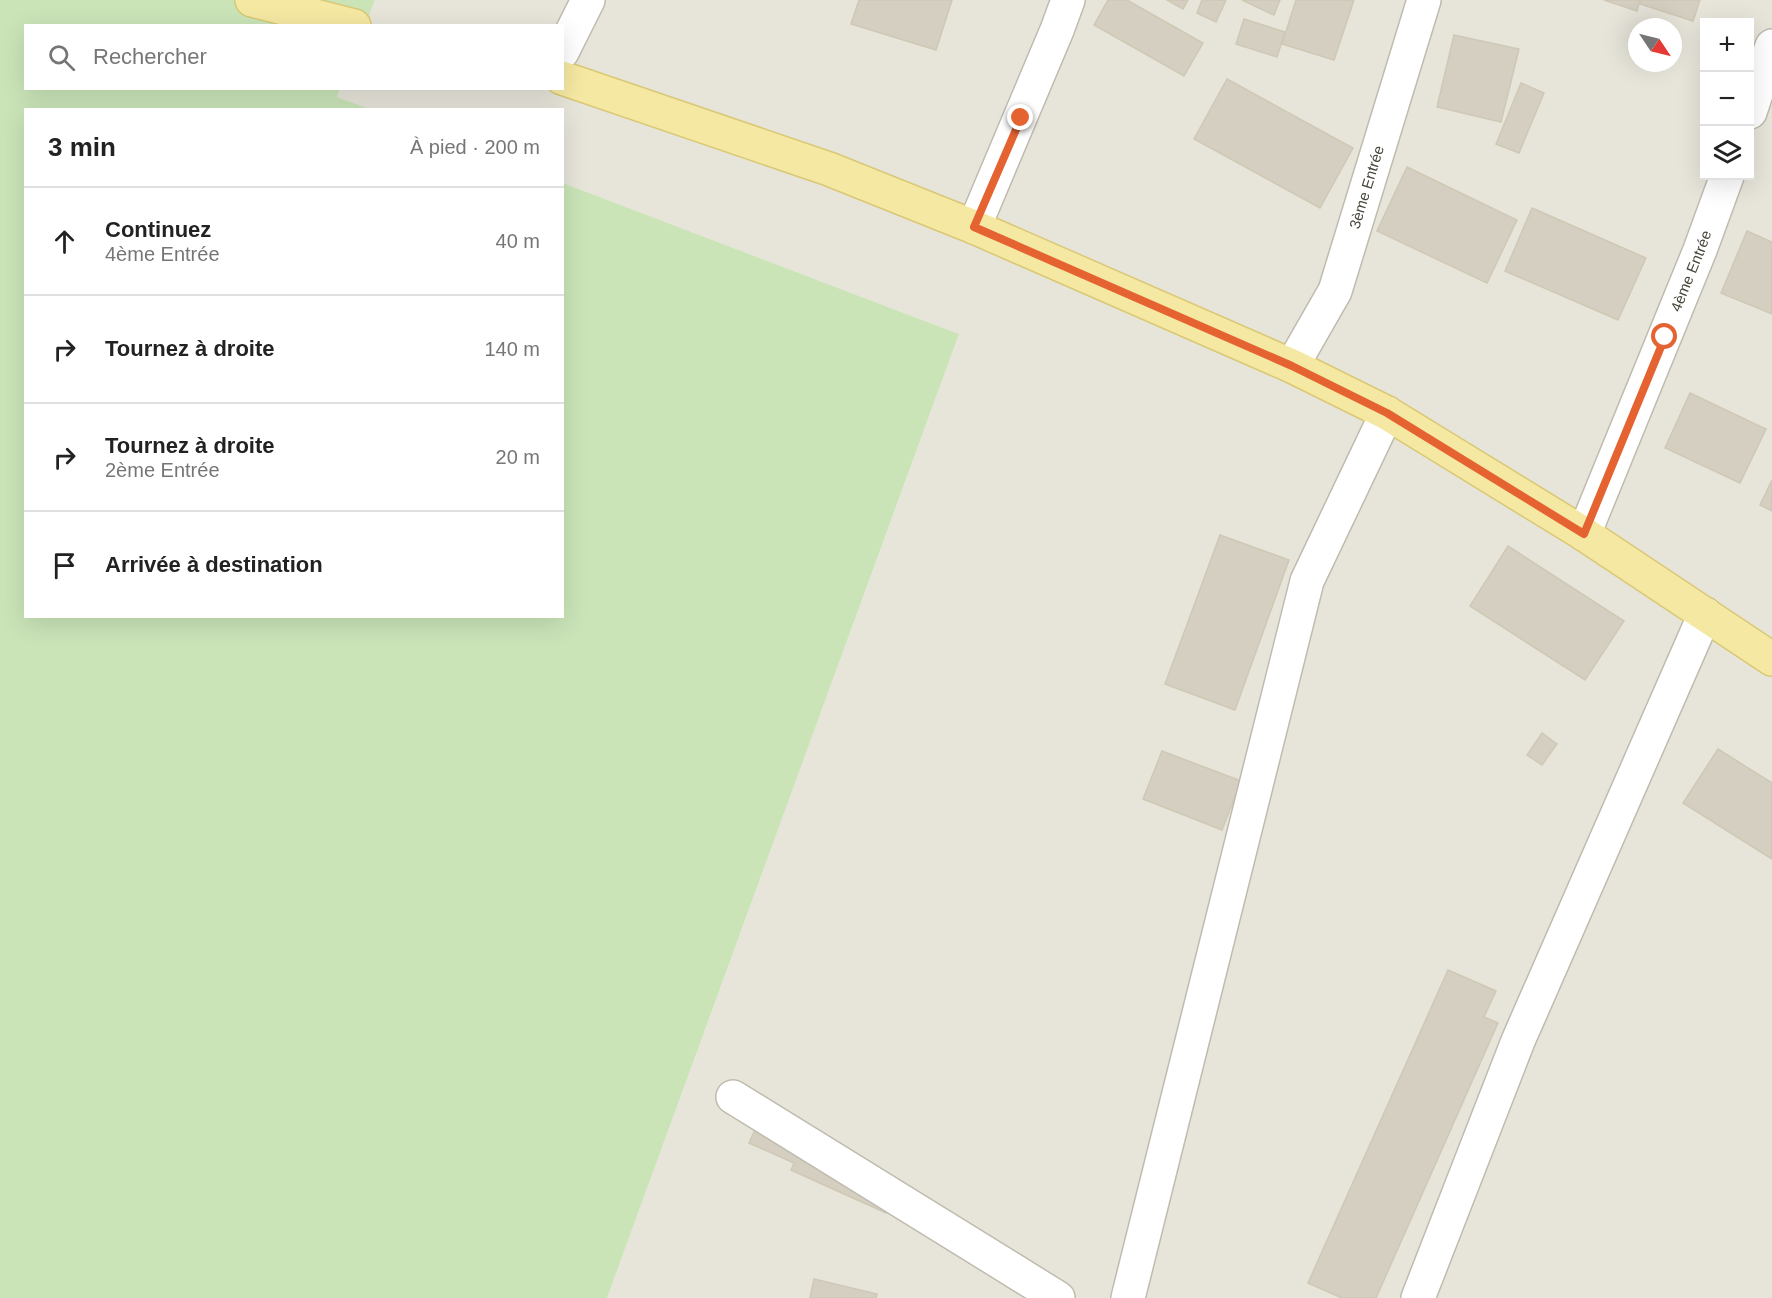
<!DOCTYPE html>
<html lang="fr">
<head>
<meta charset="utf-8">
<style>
  :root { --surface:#fff; --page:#f2f2f2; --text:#222; --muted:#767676; --line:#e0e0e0 }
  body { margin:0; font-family:Helvetica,sans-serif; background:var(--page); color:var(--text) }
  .controls { position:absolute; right:18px; top:18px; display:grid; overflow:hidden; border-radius:0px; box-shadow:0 6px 24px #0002 }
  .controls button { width:54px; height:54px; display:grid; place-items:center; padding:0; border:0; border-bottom:2px solid var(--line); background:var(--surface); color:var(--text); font:30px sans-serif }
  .compass { position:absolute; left:1628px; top:18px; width:54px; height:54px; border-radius:50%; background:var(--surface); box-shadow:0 6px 24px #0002; rotate:125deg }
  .stop { position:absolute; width:18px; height:18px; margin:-14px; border:4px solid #e56331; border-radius:50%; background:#fff }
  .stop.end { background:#e56331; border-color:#fff; box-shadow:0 2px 6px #0008 }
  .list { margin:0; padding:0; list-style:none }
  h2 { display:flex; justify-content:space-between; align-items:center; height:78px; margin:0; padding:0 24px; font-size:26px }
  h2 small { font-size:20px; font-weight:400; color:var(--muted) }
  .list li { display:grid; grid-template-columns:39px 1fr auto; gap:18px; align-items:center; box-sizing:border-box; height:108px; padding:0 24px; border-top:2px solid var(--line) }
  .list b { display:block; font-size:22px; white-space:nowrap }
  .list p { margin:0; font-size:20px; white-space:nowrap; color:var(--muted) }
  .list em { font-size:20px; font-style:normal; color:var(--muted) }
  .icon { flex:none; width:33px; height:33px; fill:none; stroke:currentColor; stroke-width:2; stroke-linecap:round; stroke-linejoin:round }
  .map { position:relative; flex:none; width:1772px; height:1298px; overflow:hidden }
  .search { position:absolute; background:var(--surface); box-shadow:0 6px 24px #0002; left:24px; top:24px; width:540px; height:66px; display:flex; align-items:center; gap:15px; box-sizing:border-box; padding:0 21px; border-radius:0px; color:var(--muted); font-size:22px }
  .panel { position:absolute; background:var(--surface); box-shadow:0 6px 24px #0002; left:24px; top:108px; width:540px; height:510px; border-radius:0px }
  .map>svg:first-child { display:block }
  .residential { fill:#e7e5da; fill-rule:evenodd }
  .green { fill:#cae4b8 }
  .building { fill:#d4cfc1; stroke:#cfc8b5; stroke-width:1.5 }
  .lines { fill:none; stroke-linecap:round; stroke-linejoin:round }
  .minor-casing { stroke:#bfbbae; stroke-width:36 }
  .major-casing { stroke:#d9c874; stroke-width:36 }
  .minor { stroke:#fff; stroke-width:33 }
  .major { stroke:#f5e8a3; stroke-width:33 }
  .route { stroke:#e56331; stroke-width:8 }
  .labels { text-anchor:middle; stroke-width:5; stroke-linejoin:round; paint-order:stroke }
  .street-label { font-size:15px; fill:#474439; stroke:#fff }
</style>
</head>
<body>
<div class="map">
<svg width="1772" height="1298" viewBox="0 0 1772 1298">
  <rect width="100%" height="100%" fill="#f4f2eb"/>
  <path class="residential" d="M375 0H1772V1298H607L959 334 563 183 562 110 370 109 337 97 340 88H562V26L365 25ZM1704 22H1750V176H1704ZM1637 27H1673V63H1637Z"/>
  <polygon class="green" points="0,0 375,0 365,25 26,26 26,88 340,89 337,97 370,109 26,110 26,616 562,616 563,183 959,334 607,1298 0,1298"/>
  <g class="building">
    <polygon points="859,0 952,0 936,50 851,24"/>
    <polygon points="1108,0 1127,0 1203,43 1184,76 1094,25"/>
    <polygon points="1167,0 1188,0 1183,9"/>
    <polygon points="1202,0 1226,0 1216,22 1197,13"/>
    <polygon points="1242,0 1280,0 1274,15"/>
    <polygon points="1296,0 1354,0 1334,60 1282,44"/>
    <polygon points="1604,0 1640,0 1637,11"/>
    <polygon points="1641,0 1700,0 1693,21 1640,4"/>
    <polygon points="1244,19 1285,32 1277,57 1236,44"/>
    <polygon points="1454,35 1519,49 1501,122 1437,107"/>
    <polygon points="1227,79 1353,148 1320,208 1194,139"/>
    <polygon points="1521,83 1544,93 1519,153 1496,144"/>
    <polygon points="1407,167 1517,220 1487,283 1377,231"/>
    <polygon points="1532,208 1646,258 1618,320 1505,271"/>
    <polygon points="1747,231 1772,242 1772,314 1721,293"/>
    <polygon points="1690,393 1766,429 1740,483 1665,448"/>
    <polygon points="1772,480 1772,511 1760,505"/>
    <polygon points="1220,535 1289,560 1235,710 1165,684"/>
    <polygon points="1508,546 1624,621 1585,680 1470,606"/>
    <polygon points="1542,733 1557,744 1542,765 1527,755"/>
    <polygon points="1718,749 1772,783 1772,859 1683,803"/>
    <polygon points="1162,751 1241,781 1222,830 1143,799"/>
    <polygon points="1448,970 1496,991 1484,1017 1498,1023 1376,1298 1342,1298 1308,1283"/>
    <polygon points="759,1121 899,1183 886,1213 791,1170 794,1163 749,1143"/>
    <polygon points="814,1279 877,1294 876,1298 810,1298"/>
  </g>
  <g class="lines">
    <g class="minor-casing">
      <g id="minor">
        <polyline points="562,52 588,0"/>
        <polyline points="1750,112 1772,46"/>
        <polyline points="974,227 1057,30 1068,0"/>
        <path id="s1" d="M1292 366 1335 291 1424 0"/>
        <path id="s2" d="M1584 534 1700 250 1727 176"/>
        <polyline points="733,1097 1058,1298"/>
        <polyline points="1128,1298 1307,581 1387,413"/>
        <polyline points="1418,1298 1518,1041 1705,614"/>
      </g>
    </g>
    <g class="major-casing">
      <g id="major">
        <polyline points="252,0 354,26"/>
        <polyline points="562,78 829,169 974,227 1292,366 1387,413 1584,534 1772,659"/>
      </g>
    </g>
    <use href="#minor" class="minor"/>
    <use href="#major" class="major"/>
  </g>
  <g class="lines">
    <polyline class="route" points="1021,118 974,227 1292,366 1387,413 1584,534 1665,337"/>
  </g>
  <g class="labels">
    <g class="street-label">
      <text dy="5" stroke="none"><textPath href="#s1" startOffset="195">3ème Entrée</textPath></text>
      <text dy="5" stroke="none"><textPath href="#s2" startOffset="284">4ème Entrée</textPath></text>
    </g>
  </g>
</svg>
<div class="controls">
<button>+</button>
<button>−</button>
<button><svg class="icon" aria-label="layers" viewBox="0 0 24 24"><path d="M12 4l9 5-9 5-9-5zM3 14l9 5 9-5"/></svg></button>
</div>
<svg class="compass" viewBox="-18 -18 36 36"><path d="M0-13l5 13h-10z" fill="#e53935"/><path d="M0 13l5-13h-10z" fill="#767676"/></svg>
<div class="stop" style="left:1665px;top:337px"></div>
<div class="stop end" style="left:1021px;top:118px"></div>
<div class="search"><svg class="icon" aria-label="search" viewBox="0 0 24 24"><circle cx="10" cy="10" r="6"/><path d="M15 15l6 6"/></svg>Rechercher</div>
<section class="panel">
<h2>3 min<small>À pied · 200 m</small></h2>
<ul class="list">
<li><svg class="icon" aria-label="ahead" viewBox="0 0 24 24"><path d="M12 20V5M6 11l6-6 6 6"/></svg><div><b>Continuez</b><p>4ème Entrée</p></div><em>40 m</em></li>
<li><svg class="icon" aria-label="right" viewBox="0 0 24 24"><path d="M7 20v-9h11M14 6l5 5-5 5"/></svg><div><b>Tournez à droite</b></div><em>140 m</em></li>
<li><svg class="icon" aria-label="right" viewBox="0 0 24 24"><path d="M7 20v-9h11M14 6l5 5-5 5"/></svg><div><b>Tournez à droite</b><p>2ème Entrée</p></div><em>20 m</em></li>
<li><svg class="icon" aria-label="arrive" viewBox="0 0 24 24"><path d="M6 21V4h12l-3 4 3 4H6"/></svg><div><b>Arrivée à destination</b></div></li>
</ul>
</section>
</div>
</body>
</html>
